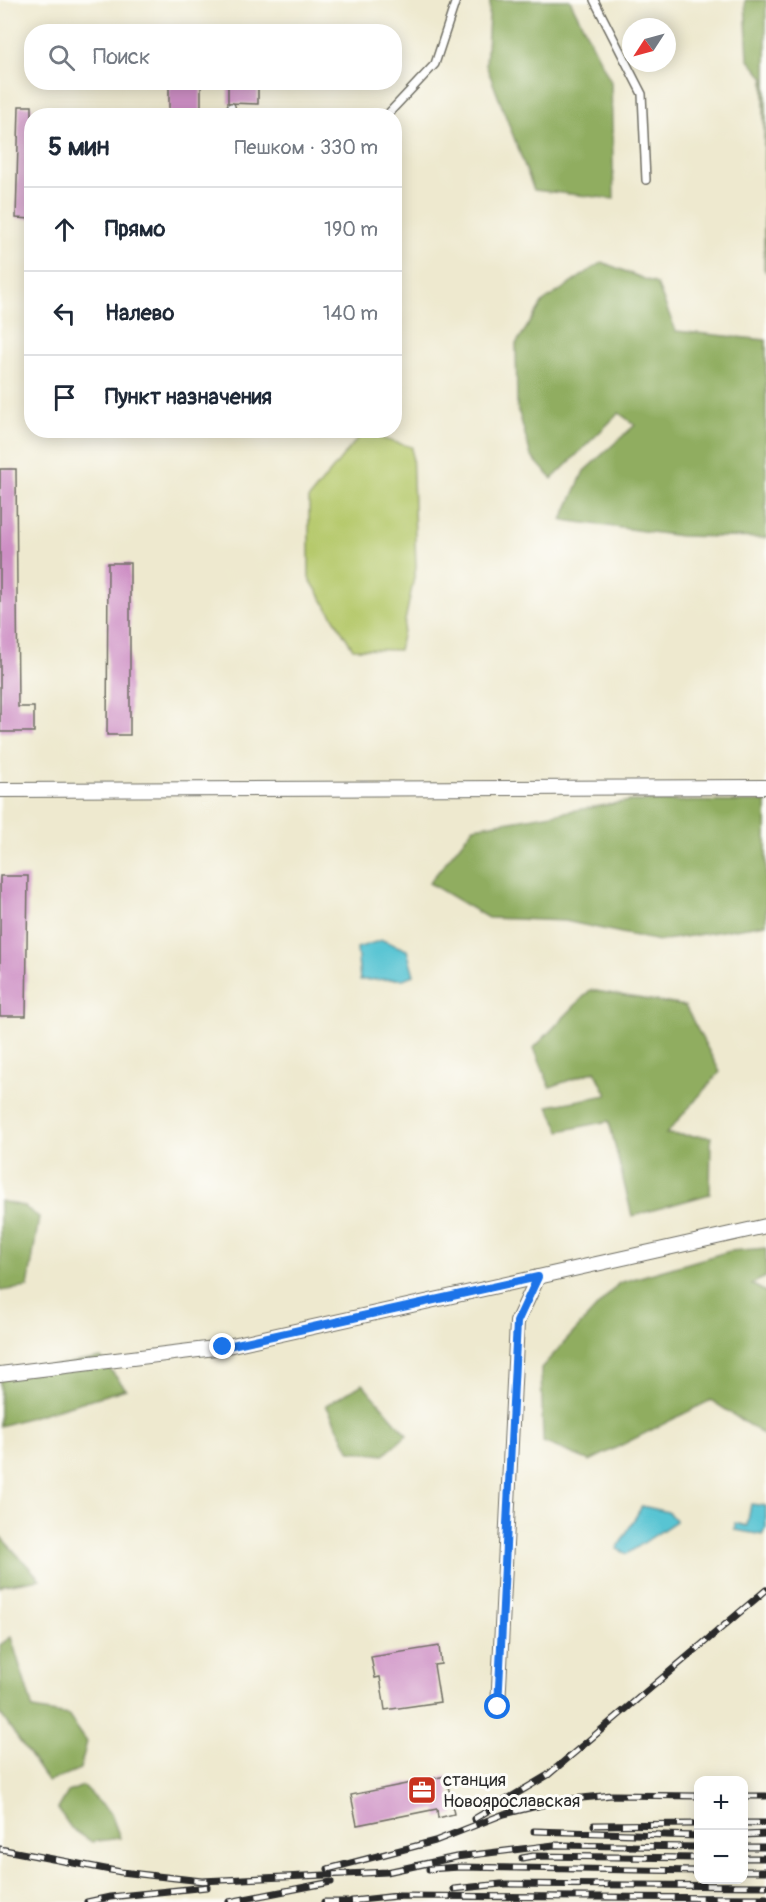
<!DOCTYPE html>
<html lang="ru">
<head>
<meta charset="utf-8">
<style>
  :root { --surface:#fff; --page:#f6f6f7; --text:#1f2937; --muted:#747a83; --line:#e0e1e3 }
  body { margin:0; font-family:Pangolin,sans-serif; background:var(--page); color:var(--text) }
  .controls { position:absolute; right:18px; bottom:18px; display:grid; overflow:hidden; border-radius:12px; box-shadow:0 3px 15px #0003 }
  .controls button { width:54px; height:54px; display:grid; place-items:center; padding:0; border:0; border-bottom:2px solid var(--line); background:var(--surface); color:var(--text); font:30px sans-serif }
  .compass { position:absolute; left:622px; top:18px; width:54px; height:54px; border-radius:50%; background:var(--surface); box-shadow:0 3px 15px #0003; rotate:234deg }
  .stop { position:absolute; width:18px; height:18px; margin:-14px; border:4px solid #1a73e8; border-radius:50%; background:#fff }
  .stop.end { background:#1a73e8; border-color:#fff; box-shadow:0 2px 6px #0008 }
  .list { margin:0; padding:0; list-style:none }
  h2 { display:flex; justify-content:space-between; align-items:center; height:78px; margin:0; padding:0 24px; font-size:26px }
  h2 small { font-size:20px; font-weight:400; color:var(--muted) }
  .list li { display:grid; grid-template-columns:39px 1fr auto; gap:18px; align-items:center; box-sizing:border-box; height:84px; padding:0 24px; border-top:2px solid var(--line) }
  .list b { display:block; font-size:22px; white-space:nowrap }
  .list em { font-size:20px; font-style:normal; color:var(--muted) }
  .icon { flex:none; width:33px; height:33px; fill:none; stroke:currentColor; stroke-width:2; stroke-linecap:round; stroke-linejoin:round }
  .map { position:relative; flex:none; width:766px; height:1902px; overflow:hidden }
  .search { position:absolute; background:var(--surface); box-shadow:0 3px 15px #0003; left:24px; top:24px; width:378px; height:66px; display:flex; align-items:center; gap:15px; box-sizing:border-box; padding:0 21px; border-radius:24px; color:var(--muted); font-size:22px }
  .panel { position:absolute; background:var(--surface); box-shadow:0 3px 15px #0003; left:24px; top:108px; width:378px; height:330px; border-radius:24px }
  .map>svg:first-child { display:block }
  .green { fill:#b6c96c; stroke:#707a4c; stroke-width:1.5 }
  .forest { fill:#90ad60; stroke:#5e6c46; stroke-width:1.5 }
  .water { fill:#59c4d3; stroke:#42787f; stroke-width:1.5 }
  .building { fill:#ce8fc5 }
  .lines { fill:none; stroke-linecap:round; stroke-linejoin:round }
  .lane-casing { stroke:#6f6e64; stroke-width:10 }
  .street-casing { stroke:#6f6e64; stroke-width:16 }
  .lane { stroke:#fff; stroke-width:7 }
  .street { stroke:#fff; stroke-width:14 }
  .rail-casing { stroke:#2b2b2b; stroke-width:7 }
  .rail { stroke:#fdfcf7; stroke-width:4.5; stroke-dasharray:14; stroke-linecap:butt }
  .route { stroke:#1a73e8; stroke-width:8 }
  .labels { text-anchor:middle; stroke-width:6; stroke-linejoin:round; paint-order:stroke }
  .poi-label { font-size:18px; fill:#2b2b2b; stroke:#fdfcf7; text-anchor:start }
</style>
</head>
<body>
<div class="map">
<svg width="766" height="1902" viewBox="0 0 766 1902">
  <rect width="100%" height="100%" fill="#fdfcf7"/>
  <filter id="ink" filterUnits="userSpaceOnUse"><feTurbulence type="fractalNoise" baseFrequency=".0167" numOctaves="2"/><feDisplacementMap in="SourceGraphic" scale="12" xChannelSelector="R" yChannelSelector="G"/><feConvolveMatrix kernelMatrix="1 2 1 2 8 2 1 2 1" color-interpolation-filters="sRGB"/></filter>
  <filter id="wash" filterUnits="userSpaceOnUse"><feTurbulence type="fractalNoise" baseFrequency=".008" numOctaves="4" result="noise"/><feDisplacementMap in="SourceGraphic" scale="24" xChannelSelector="R" yChannelSelector="G"/><feGaussianBlur stdDeviation="1.35" result="paint"/><feColorMatrix in="noise" values="0 0 0 0 0 0 0 0 0 0 0 0 0 0 0 0 0 1.4 0 .05"/><feComposite in="paint" operator="in"/></filter>
  <g filter="url(#wash)">
    <rect width="100%" height="100%" fill="#eee9cf"/>
    <polygon class="green" points="362,433 412,447 416,568 399,650 353,649 309,578 309,498"/>
    <g class="forest">
      <polygon points="490,0 570,0 611,82 614,199 534,190 486,65"/>
      <polygon points="745,0 766,0 766,272 764,269 764,78 748,59"/>
      <polygon points="602,262 657,284 676,331 766,340 766,538 680,536 562,520 584,471 635,425 619,413 552,479 531,456 517,406 516,344 543,302"/>
      <polygon points="630,801 766,802 766,924 659,941 565,921 488,918 429,883 474,827"/>
      <polygon points="590,990 685,1006 720,1072 666,1134 711,1137 710,1194 632,1216 609,1121 560,1131 548,1106 607,1095 595,1071 550,1087 534,1048"/>
      <polygon points="0,1201 23,1206 39,1217 28,1287 0,1291"/>
      <polygon points="766,1248 766,1277 751,1284 766,1292 766,1440 764,1435 711,1400 590,1461 543,1442 541,1368 619,1283 730,1251"/>
      <polygon points="101,1358 126,1389 0,1426 0,1375"/>
      <polygon points="363,1384 407,1435 384,1455 350,1451 326,1405"/>
      <polygon points="0,1536 40,1579 4,1585 0,1588"/>
      <polygon points="11,1637 33,1709 68,1715 87,1742 80,1769 48,1782 0,1713 0,1645"/>
      <polygon points="83,1786 111,1814 120,1838 92,1842 71,1828 58,1809 68,1792"/>
    </g>
    <g class="water">
      <polygon points="382,940 407,950 414,975 403,979 360,980 357,948"/>
      <polygon points="751,1504 766,1506 766,1528 762,1535 735,1530 735,1523 747,1526"/>
      <polygon points="642,1506 668,1512 676,1521 627,1554 617,1549"/>
    </g>
    <g id="blocks">
      <g class="building">
        <rect x="169" y="82" width="32" height="34"/>
        <polygon points="228,82 258,82 258,104 228,103"/>
        <polygon points="19,106 32,106 32,219 16,218"/>
        <polygon points="0,469 16,469 18,707 34,707 34,732 0,732"/>
        <polygon points="108,563 130,563 130,735 107,735"/>
        <polygon points="0,876 28,876 26,1016 0,1016"/>
        <polygon points="439,1646 441,1664 434,1665 440,1702 385,1710 380,1677 375,1678 371,1657"/>
        <polygon points="446,1776 454,1814 438,1818 437,1809 357,1825 351,1795"/>
      </g>
    </g>
  </g>
  <g filter="url(#ink)">
    <use href="#blocks" fill-opacity="0" stroke="#6f6e64" stroke-width="1.5"/>
    <g class="lines">
      <g class="lane-casing">
        <g id="lane">
          <polyline points="594,0 642,94 646,180"/>
          <polyline points="231,107 232,116"/>
          <polyline points="386,116 435,64 456,0"/>
        </g>
      </g>
      <g class="street-casing">
        <g id="street">
          <polyline points="0,790 766,787"/>
          <polyline points="0,1374 223,1347 538,1277"/>
          <polyline points="498,1707 517,1322 538,1277 766,1226"/>
        </g>
      </g>
      <use href="#lane" class="lane"/>
      <use href="#street" class="street"/>
      <g class="rail-casing">
        <g id="rail">
          <polyline points="744,1796 766,1796"/>
          <polyline points="474,1819 548,1775 766,1590"/>
          <polyline points="744,1823 766,1823"/>
          <polyline points="594,1825 698,1824"/>
          <polyline points="534,1831 698,1836"/>
          <polyline points="744,1835 766,1834"/>
          <polyline points="744,1847 766,1847"/>
          <polyline points="0,1849 121,1872 202,1881 387,1872 456,1857 554,1845 698,1847"/>
          <polyline points="522,1858 533,1856 698,1858"/>
          <polyline points="744,1858 766,1858"/>
          <polyline points="328,1869 435,1841 504,1814 562,1800 612,1795 698,1796"/>
          <polyline points="429,1869 460,1867 698,1871"/>
          <polyline points="744,1871 766,1871"/>
          <polyline points="454,1889 501,1884 766,1886"/>
          <polyline points="352,1901 397,1896 766,1898"/>
          <polyline points="87,1902 110,1897 207,1887"/>
          <polyline points="229,1902 331,1882"/>
          <polyline points="324,1902 357,1902"/>
        </g>
      </g>
      <use href="#rail" class="rail"/>
    </g>
  </g>
  <g class="lines" filter="url(#ink)">
    <polyline class="route" points="223,1347 538,1277 517,1322 498,1707"/>
  </g>
  <defs>
    <g id="office-square" transform="scale(1.5)"><rect x="-9" y="-9" width="18" height="18" rx="4" fill="#c8321e" stroke="#fdfcf7"/><path d="M-6-3h4V-5.5h4V-3h4V5H-6ZM-1-4.5V-3h2v-1.5ZM-6 0V1H6V0Z" fill="#fff"/></g>
  </defs>
  <g fill-rule="evenodd">
    <use href="#office-square" x="422" y="1790"/>
  </g>
  <g class="labels">
    <g class="poi-label">
      <text x="443" y="1786">станция<tspan x="443" dy="21">Новоярославская</tspan></text>
    </g>
  </g>
</svg>
<div class="controls">
<button>+</button>
<button>−</button>
</div>
<svg class="compass" viewBox="-18 -18 36 36"><path d="M0-13l5 13h-10z" fill="#e53935"/><path d="M0 13l5-13h-10z" fill="#747a83"/></svg>
<div class="stop" style="left:498px;top:1707px"></div>
<div class="stop end" style="left:223px;top:1347px"></div>
<div class="search"><svg class="icon" aria-label="search" viewBox="0 0 24 24"><circle cx="10" cy="10" r="6"/><path d="M15 15l6 6"/></svg>Поиск</div>
<section class="panel">
<h2>5 мин<small>Пешком · 330 m</small></h2>
<ul class="list">
<li><svg class="icon" aria-label="ahead" viewBox="0 0 24 24"><path d="M12 20V5M6 11l6-6 6 6"/></svg><div><b>Прямо</b></div><em>190 m</em></li>
<li><svg class="icon" aria-label="left" viewBox="0 0 24 24"><path d="M17 20v-9H6M10 6l-5 5 5 5"/></svg><div><b>Налево</b></div><em>140 m</em></li>
<li><svg class="icon" aria-label="arrive" viewBox="0 0 24 24"><path d="M6 21V4h12l-3 4 3 4H6"/></svg><div><b>Пункт назначения</b></div></li>
</ul>
</section>
</div>
</body>
</html>
